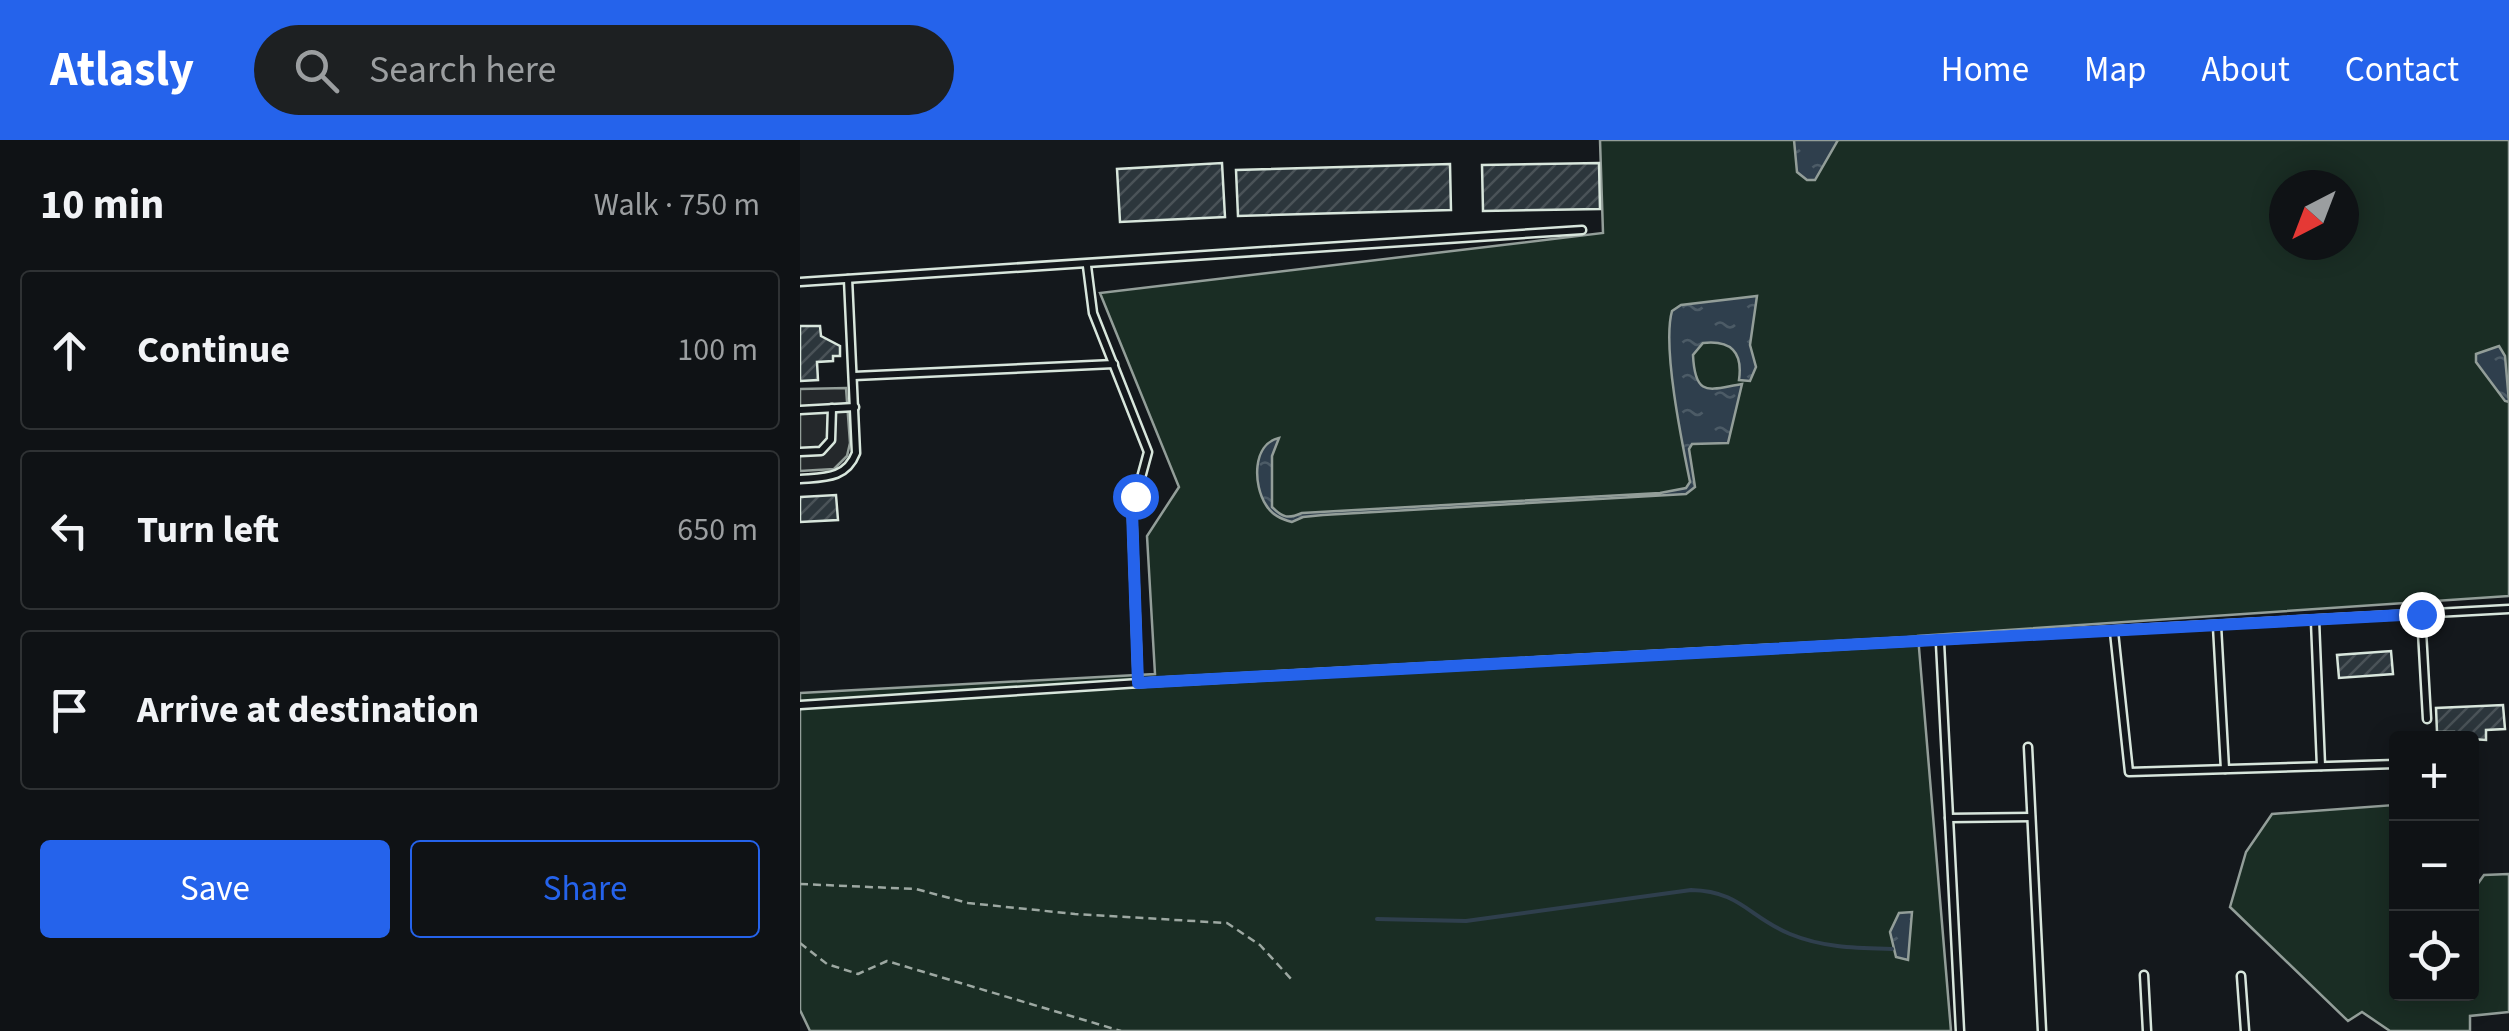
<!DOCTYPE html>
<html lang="en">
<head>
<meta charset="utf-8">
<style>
  :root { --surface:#0f1215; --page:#1d2022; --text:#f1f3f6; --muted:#9b9ea0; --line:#2f3234; --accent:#2563eb }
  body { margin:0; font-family:"Source Sans 3",sans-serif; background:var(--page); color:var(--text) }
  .controls { position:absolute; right:30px; bottom:30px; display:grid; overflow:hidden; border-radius:10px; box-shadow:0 5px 25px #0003 }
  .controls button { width:90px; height:90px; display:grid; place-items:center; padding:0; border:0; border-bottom:2px solid var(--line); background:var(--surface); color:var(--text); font:50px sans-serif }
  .compass { position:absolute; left:1469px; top:30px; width:90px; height:90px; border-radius:50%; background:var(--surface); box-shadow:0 5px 25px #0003; rotate:222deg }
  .stop { position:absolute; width:30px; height:30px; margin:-22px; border:8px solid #2563eb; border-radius:50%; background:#fff }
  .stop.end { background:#2563eb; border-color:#fff; box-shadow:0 2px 10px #0008 }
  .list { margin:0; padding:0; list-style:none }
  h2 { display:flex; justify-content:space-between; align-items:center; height:130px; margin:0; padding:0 40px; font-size:42px }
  h2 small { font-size:32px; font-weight:400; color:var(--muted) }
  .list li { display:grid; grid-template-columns:65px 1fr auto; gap:30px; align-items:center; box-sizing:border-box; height:160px; margin:0 20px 20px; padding:0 20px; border:2px solid var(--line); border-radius:10px }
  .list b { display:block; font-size:38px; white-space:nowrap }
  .list em { font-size:32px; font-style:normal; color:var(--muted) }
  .actions { display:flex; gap:20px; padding:30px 40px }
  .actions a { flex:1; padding:22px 0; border:2px solid var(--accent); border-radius:10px; text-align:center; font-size:35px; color:var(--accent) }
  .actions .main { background:var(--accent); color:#fff }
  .icon { flex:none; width:55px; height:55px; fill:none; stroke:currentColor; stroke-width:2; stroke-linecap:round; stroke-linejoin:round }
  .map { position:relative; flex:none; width:1709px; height:891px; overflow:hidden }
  header { display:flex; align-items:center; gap:60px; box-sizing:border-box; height:140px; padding:0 50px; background:var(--accent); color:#fff }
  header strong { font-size:48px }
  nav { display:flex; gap:55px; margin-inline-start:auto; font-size:35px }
  .search { width:700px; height:90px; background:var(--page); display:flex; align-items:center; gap:25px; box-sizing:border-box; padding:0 35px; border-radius:55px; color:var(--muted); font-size:38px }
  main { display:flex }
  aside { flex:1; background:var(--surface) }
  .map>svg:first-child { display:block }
  .grass { fill:#1a2d24; stroke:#939e99; stroke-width:2.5; fill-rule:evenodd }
  .parking { fill:#24282b; stroke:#939e99; stroke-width:2.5 }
  .water { fill:url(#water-ripples); stroke:#939e99; stroke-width:2.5 }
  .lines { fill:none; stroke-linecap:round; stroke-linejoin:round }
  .stream { stroke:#2f3f4d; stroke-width:4 }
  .building { fill:url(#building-hatch); stroke:#d8e6dc; stroke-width:2.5 }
  .lane-casing { stroke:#d8e6dc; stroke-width:11 }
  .path { stroke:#9da8a2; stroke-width:2.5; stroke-dasharray:8 5; stroke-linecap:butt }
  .lane { stroke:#14181c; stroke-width:6 }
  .route { stroke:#2563eb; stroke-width:12 }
</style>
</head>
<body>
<header>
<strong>Atlasly</strong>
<div class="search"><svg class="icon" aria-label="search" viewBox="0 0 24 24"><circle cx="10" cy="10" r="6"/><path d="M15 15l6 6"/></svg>Search here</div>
<nav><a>Home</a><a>Map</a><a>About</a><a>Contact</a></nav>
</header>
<main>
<aside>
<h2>10 min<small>Walk · 750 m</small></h2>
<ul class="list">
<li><svg class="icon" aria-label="ahead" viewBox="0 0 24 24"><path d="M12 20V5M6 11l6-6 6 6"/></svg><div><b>Continue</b></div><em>100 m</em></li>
<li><svg class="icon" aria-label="left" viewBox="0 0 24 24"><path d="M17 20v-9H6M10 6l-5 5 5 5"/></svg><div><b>Turn left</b></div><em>650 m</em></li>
<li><svg class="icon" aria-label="arrive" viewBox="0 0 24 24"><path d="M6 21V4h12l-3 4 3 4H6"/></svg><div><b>Arrive at destination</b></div></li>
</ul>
<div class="actions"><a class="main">Save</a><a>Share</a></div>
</aside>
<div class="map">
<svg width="1709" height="891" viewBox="0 0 1709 891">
  <defs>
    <pattern id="water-ripples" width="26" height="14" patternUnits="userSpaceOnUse" patternTransform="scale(2.5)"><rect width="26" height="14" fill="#2f3f4d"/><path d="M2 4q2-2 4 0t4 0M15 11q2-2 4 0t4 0" fill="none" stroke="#4c5b66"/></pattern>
    <pattern id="building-hatch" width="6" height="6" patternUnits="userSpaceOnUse" patternTransform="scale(2.5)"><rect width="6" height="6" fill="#2c363c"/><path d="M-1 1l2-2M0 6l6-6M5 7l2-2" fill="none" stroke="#4a5358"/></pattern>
  </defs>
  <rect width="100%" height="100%" fill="#14181c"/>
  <g class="grass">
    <path d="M800 0H1709V456L1118 496 1151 891H10L0 870V553L355 534 347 396 379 347 300 153 803 93ZM1484 45H1544V105H1484Z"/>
    <polygon points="1594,665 1596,854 1672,854 1672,752 1684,735 1709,734 1709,872 1670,876 1670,891 1590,891 1562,872 1548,881 1430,767 1446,712 1472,674"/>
  </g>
  <polygon class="parking" points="46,248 50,303 47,316 34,329 0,331 0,249"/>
  <g class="water">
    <polygon points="994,0 1038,0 1015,40 1007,40 997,32"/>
    <path d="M957 156 950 205 956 227 950 241 939 240C943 212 931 200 903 203L893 215C895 259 910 249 942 244L928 303 892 304 889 309 895 347 886 354 523 375 503 377 492 382C481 379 472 375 466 365 453 345 452 304 479 298L472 316V367C483 378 488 379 502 373L860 353 886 348 890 342C882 303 862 206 872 171L881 165Z"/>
    <polygon points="1699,206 1705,216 1709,262 1705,261 1676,222 1676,214"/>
    <polygon points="1112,772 1108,820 1096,817 1090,792 1099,773"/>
  </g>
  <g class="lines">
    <path class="stream" d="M577 779 666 781 891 750C940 751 949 777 990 794 1024 808 1057 808 1092 809"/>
  </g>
  <g class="building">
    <polygon points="422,23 425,77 320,82 317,29"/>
    <polygon points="799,23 800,69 683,71 682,25"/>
    <polygon points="650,24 651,70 438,76 436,30"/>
    <polygon points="0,186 20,186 21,196 40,206 40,216 33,216 33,221 17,222 18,240 0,241"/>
    <polygon points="36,355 38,380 0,382 0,357"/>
    <polygon points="1591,511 1593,534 1539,538 1537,515"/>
    <polygon points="1703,565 1705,589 1686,590 1686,600 1654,598 1654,592 1637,592 1636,568"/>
  </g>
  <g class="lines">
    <g class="lane-casing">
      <g id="lane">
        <polyline points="287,126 293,173 348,312 332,371 338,543"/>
        <polyline points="0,142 782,90"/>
        <polyline points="54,236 314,224"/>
        <polyline points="0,270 55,267"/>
        <polyline points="0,312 21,311 31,300 32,268"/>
        <path d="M0 339C24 337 46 339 56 313L48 139"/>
        <polyline points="1621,474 1627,579"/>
        <polyline points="1515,481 1521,626"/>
        <polyline points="1417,486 1425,629"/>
        <polyline points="1314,492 1329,632 1596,624"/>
        <polyline points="1140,503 1160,891"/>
        <polyline points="0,565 355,542 1709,469"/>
        <polyline points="1228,607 1242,891"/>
        <polyline points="1149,678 1231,677"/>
        <polyline points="1344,835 1347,891"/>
        <polyline points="1441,836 1445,891"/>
      </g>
    </g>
    <g class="path">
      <polyline points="0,744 116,749 168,763 275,774 427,783 460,805 492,840"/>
      <polyline points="0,803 27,824 58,834 87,821 321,891"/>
    </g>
    <use href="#lane" class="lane"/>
  </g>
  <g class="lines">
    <polyline class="route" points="335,356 332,371 338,543 1621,474"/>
  </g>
</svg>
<div class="controls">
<button>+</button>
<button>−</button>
<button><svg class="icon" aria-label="locate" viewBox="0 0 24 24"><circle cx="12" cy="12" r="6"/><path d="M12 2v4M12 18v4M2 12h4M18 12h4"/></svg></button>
</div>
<svg class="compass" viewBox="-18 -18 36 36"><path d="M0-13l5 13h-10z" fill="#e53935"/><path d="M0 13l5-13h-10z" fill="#9b9ea0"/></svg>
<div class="stop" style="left:335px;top:356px"></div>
<div class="stop end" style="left:1621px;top:474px"></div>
</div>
</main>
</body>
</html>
